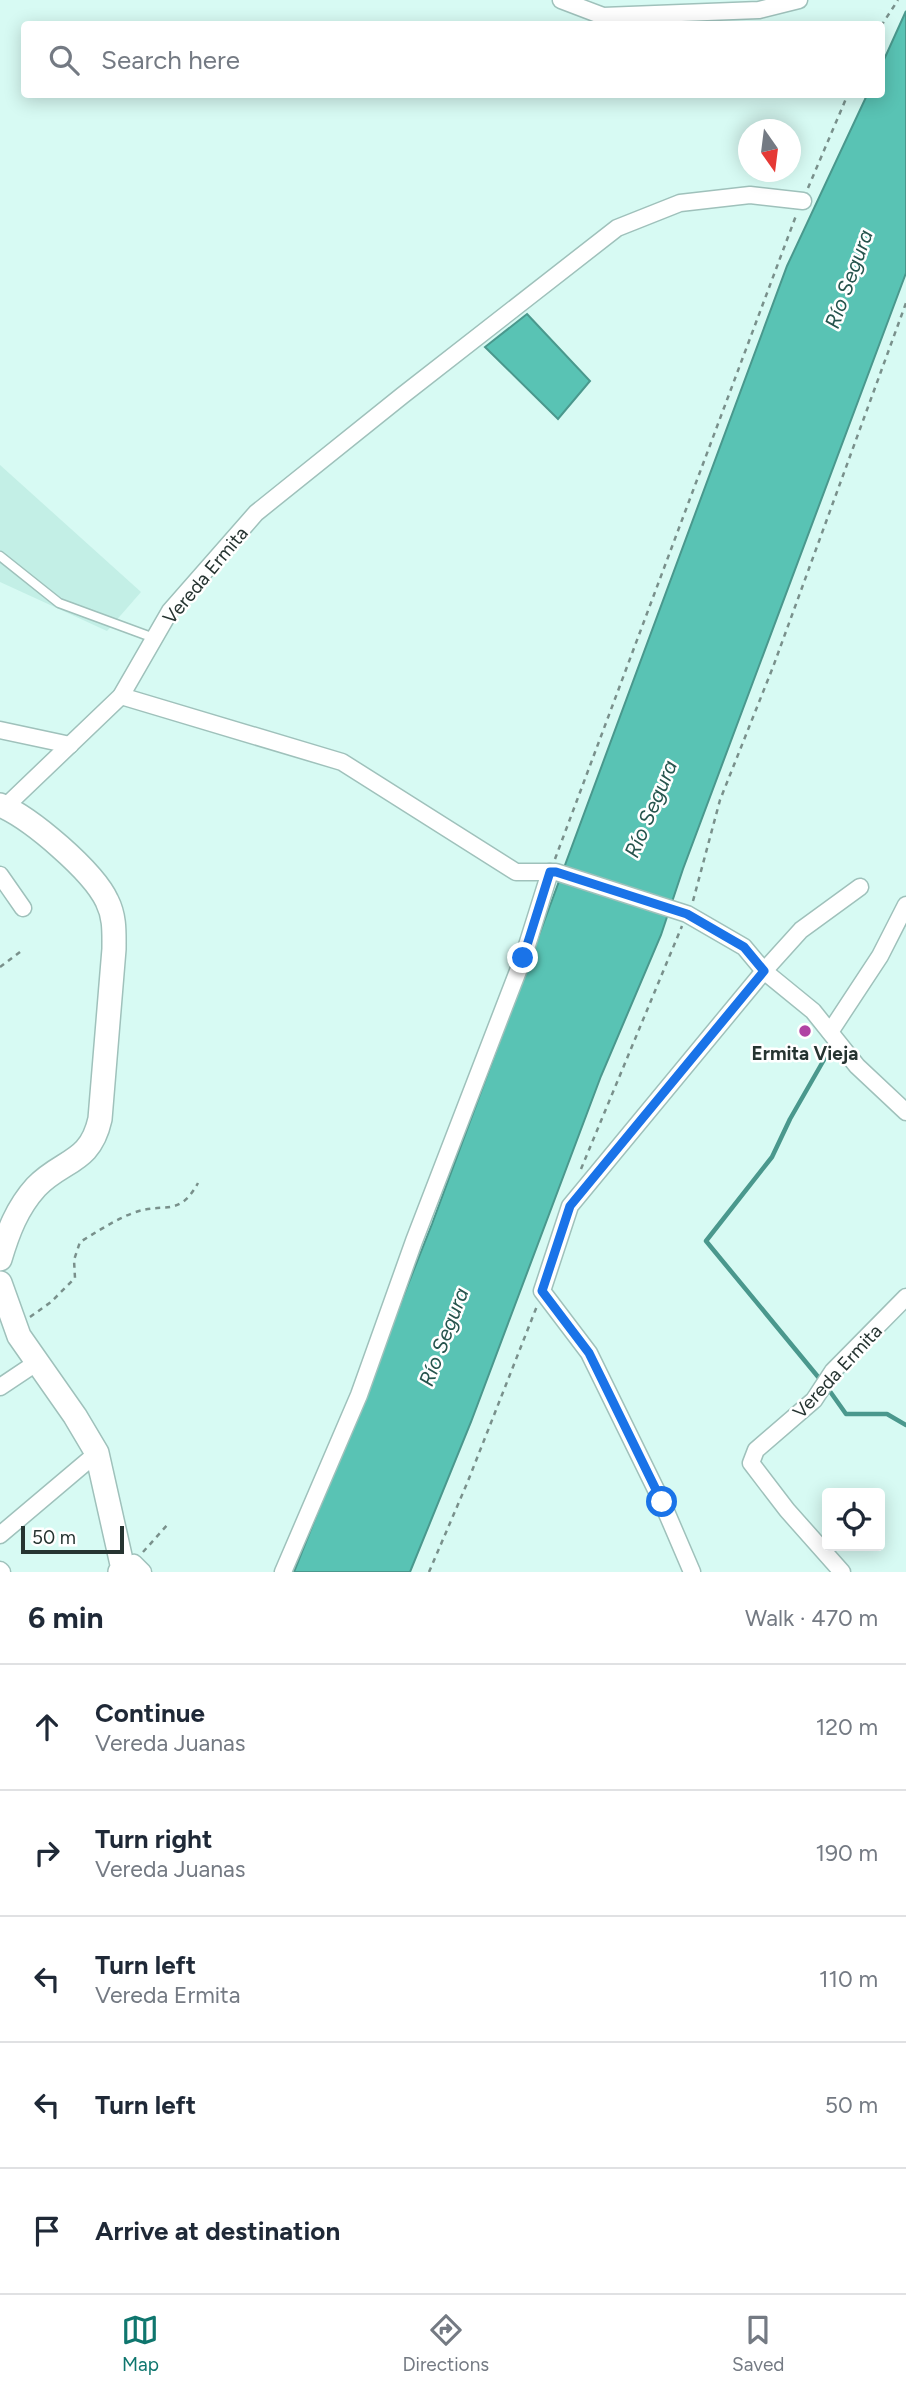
<!DOCTYPE html>
<html lang="en">
<head>
<meta charset="utf-8">
<style>
  :root { --surface:#fff; --page:#f6f6f7; --text:#1f2937; --muted:#747a83; --line:#e0e1e3; --accent:#0f766e }
  body { margin:0; font-family:Figtree,sans-serif; background:var(--page); color:var(--text) }
  .controls { position:absolute; right:21px; bottom:21px; display:grid; overflow:hidden; border-radius:7px; box-shadow:0 4px 18px #0003 }
  .controls button { width:63px; height:63px; display:grid; place-items:center; padding:0; border:0; border-bottom:2px solid var(--line); background:var(--surface); color:var(--text); font:35px sans-serif }
  .compass { position:absolute; left:738px; top:119px; width:63px; height:63px; border-radius:50%; background:var(--surface); box-shadow:0 4px 18px #0003; rotate:166deg }
  .scale { position:absolute; left:21px; bottom:18px; width:103px; box-sizing:border-box; padding-left:7px; border:4px solid #263431; border-top:0; font-size:19px; line-height:24px; white-space:nowrap; color:#263431; -webkit-text-stroke:5px #fff; paint-order:stroke }
  .stop { position:absolute; width:21px; height:21px; margin:-16px; border:5px solid #1a73e8; border-radius:50%; background:#fff }
  .stop.end { background:#1a73e8; border-color:#fff; box-shadow:0 2px 7px #0008 }
  .list { margin:0; padding:0; list-style:none }
  h2 { display:flex; justify-content:space-between; align-items:center; height:91px; margin:0; padding:0 28px; font-size:30px }
  h2 small { font-size:23px; font-weight:400; color:var(--muted) }
  .list li { display:grid; grid-template-columns:46px 1fr auto; gap:21px; align-items:center; box-sizing:border-box; height:126px; padding:0 28px; border-top:2px solid var(--line) }
  .list b { display:block; font-size:26px; white-space:nowrap }
  .list p { margin:0; font-size:23px; white-space:nowrap; color:var(--muted) }
  .list em { font-size:23px; font-style:normal; color:var(--muted) }
  .icon { flex:none; width:38px; height:38px; fill:none; stroke:currentColor; stroke-width:2; stroke-linecap:round; stroke-linejoin:round }
  .map { position:relative; flex:none; width:906px; height:1572px; overflow:hidden }
  .search { position:absolute; background:var(--surface); box-shadow:0 4px 18px #0003; left:21px; right:21px; top:21px; height:77px; display:flex; align-items:center; gap:18px; box-sizing:border-box; padding:0 24px; border-radius:7px; color:var(--muted); font-size:26px }
  .sheet { height:721px; background:var(--surface) }
  nav { display:flex; justify-content:space-around; align-items:center; box-sizing:border-box; height:98px; border-top:2px solid var(--line); background:var(--surface); font-size:19px; color:var(--muted) }
  nav a { display:grid; justify-items:center; gap:4px }
  nav .on { color:var(--accent) }
  .map>svg:first-child { display:block }
  .built { fill:#c3efe6 }
  .water { fill:#59c3b4; stroke:#4a988d; stroke-width:2 }
  .lines { fill:none; stroke-linecap:round; stroke-linejoin:round }
  .stream { stroke:#4a988d; stroke-width:4.5 }
  .lane-casing { stroke:#9fc1bb; stroke-width:11 }
  .street-casing { stroke:#9fc1bb; stroke-width:19 }
  .secondary-casing { stroke:#9fc1bb; stroke-width:26 }
  .path { stroke:#79908b; stroke-width:2.5; stroke-dasharray:5 5; stroke-linecap:butt }
  .lane { stroke:#fff; stroke-width:8 }
  .street { stroke:#fff; stroke-width:16 }
  .secondary { stroke:#fff; stroke-width:23 }
  .route { stroke:#1a73e8; stroke-width:9 }
  .poi-dot { fill:#b043a3; stroke:#fff; stroke-width:2.5 }
  .labels { text-anchor:middle; stroke-width:5; stroke-linejoin:round; paint-order:stroke }
  .street-label { font-size:19px; fill:#263431; stroke:#fff }
  .poi-label { font-size:19px; font-weight:bold; fill:#263431; stroke:#fff }
  .water-label { font-size:21px; font-style:italic; fill:#26544d; stroke:#fff }
</style>
</head>
<body>
<div class="map">
<svg width="906" height="1572" viewBox="0 0 906 1572">
  <rect width="100%" height="100%" fill="#d7faf3"/>
  <polygon class="built" points="0,465 141,592 107,631 0,582"/>
  <g class="water">
    <polygon points="906,11 906,273 683,869 661,935 601,1076 471,1422 410,1572 294,1572 432,1224 787,266 867,95 881,94 882,64"/>
    <polygon points="527,314 590,381 558,419 485,347"/>
  </g>
  <g class="lines">
    <g class="stream">
      <polyline points="819,1378 706,1241 772,1157 790,1119 833,1044"/>
      <polyline points="829,1390 846,1414 887,1414 906,1425"/>
    </g>
    <g class="lane-casing">
      <polyline id="lane" points="0,556 59,603 154,638"/>
    </g>
    <g class="street-casing">
      <g id="street">
        <polyline points="561,0 603,16 759,10 799,0"/>
        <polyline points="121,696 342,762 516,872 556,872 687,914 744,947 764,971 813,1011 857,1066 906,1112"/>
        <polyline points="0,730 70,745"/>
        <polyline points="5,807 121,696 170,611 256,513 403,395 617,228 680,203 750,195 803,201"/>
        <polyline points="0,875 23,908"/>
        <polyline points="830,1032 880,956 906,905"/>
        <polyline points="0,1387 36,1363"/>
        <polyline points="0,1535 97,1453"/>
        <polyline points="123,1569 134,1563 143,1572"/>
        <polyline points="0,1570 2,1572"/>
        <polyline points="283,1572 359,1395 414,1241 523,958 550,872"/>
        <polyline points="692,1572 662,1502 589,1353 542,1291 570,1206 764,971 801,930 860,887"/>
        <polyline points="842,1572 787,1510 751,1463 756,1450 814,1400 833,1371 906,1297"/>
      </g>
    </g>
    <g class="secondary-casing">
      <g id="secondary">
        <path d="M0 805C31 818 93 871 107 901 115 917 114 932 114 949L100 1119C90 1164 63 1159 36 1187 17 1208 8 1232 0 1259"/>
        <polyline points="0,1283 19,1336 75,1416 97,1453 123,1569 120,1572"/>
      </g>
    </g>
    <g class="path">
      <polyline points="881,26 898,0"/>
      <polyline points="808,188 848,94"/>
      <polyline points="555,859 797,213"/>
      <polyline points="693,901 720,800 773,667 906,303"/>
      <polyline points="0,967 24,949"/>
      <polyline points="581,1169 682,926"/>
      <path d="M30 1317 51 1302 75 1278 74 1260 80 1242C97 1232 114 1220 133 1213 164 1201 178 1219 198 1183"/>
      <polyline points="143,1552 169,1523"/>
      <polyline points="429,1572 468,1481 537,1306"/>
    </g>
    <use href="#lane" class="lane"/>
    <use href="#street" class="street"/>
    <use href="#secondary" class="secondary"/>
  </g>
  <g class="lines">
    <polyline class="route" points="523,958 550,872 556,872 687,914 744,947 764,971 570,1206 542,1291 589,1353 662,1502"/>
  </g>
  <circle class="poi-dot" cx="805" cy="1031" r="7"/>
  <g class="labels">
    <g class="street-label">
      <text transform="translate(205 575) rotate(-50)" y="7">Vereda Ermita</text>
      <text transform="translate(837 1371) rotate(-47)" y="7">Vereda Ermita</text>
    </g>
    <g class="poi-label">
      <text x="805" y="1060">Ermita Vieja</text>
    </g>
    <g class="water-label">
      <text transform="translate(849 279) rotate(-70)" y="7">Río Segura</text>
      <text transform="translate(651 809) rotate(-67)" y="7">Río Segura</text>
      <text transform="translate(444 1337) rotate(-69)" y="7">Río Segura</text>
    </g>
  </g>
</svg>
<div class="controls">
<button><svg class="icon" aria-label="locate" viewBox="0 0 24 24"><circle cx="12" cy="12" r="6"/><path d="M12 2v4M12 18v4M2 12h4M18 12h4"/></svg></button>
</div>
<svg class="compass" viewBox="-18 -18 36 36"><path d="M0-13l5 13h-10z" fill="#e53935"/><path d="M0 13l5-13h-10z" fill="#747a83"/></svg>
<div class="scale">50 m</div>
<div class="stop" style="left:662px;top:1502px"></div>
<div class="stop end" style="left:523px;top:958px"></div>
<div class="search"><svg class="icon" aria-label="search" viewBox="0 0 24 24"><circle cx="10" cy="10" r="6"/><path d="M15 15l6 6"/></svg>Search here</div>
</div>
<section class="sheet">
<h2>6 min<small>Walk · 470 m</small></h2>
<ul class="list">
<li><svg class="icon" aria-label="ahead" viewBox="0 0 24 24"><path d="M12 20V5M6 11l6-6 6 6"/></svg><div><b>Continue</b><p>Vereda Juanas</p></div><em>120 m</em></li>
<li><svg class="icon" aria-label="right" viewBox="0 0 24 24"><path d="M7 20v-9h11M14 6l5 5-5 5"/></svg><div><b>Turn right</b><p>Vereda Juanas</p></div><em>190 m</em></li>
<li><svg class="icon" aria-label="left" viewBox="0 0 24 24"><path d="M17 20v-9H6M10 6l-5 5 5 5"/></svg><div><b>Turn left</b><p>Vereda Ermita</p></div><em>110 m</em></li>
<li><svg class="icon" aria-label="left" viewBox="0 0 24 24"><path d="M17 20v-9H6M10 6l-5 5 5 5"/></svg><div><b>Turn left</b></div><em>50 m</em></li>
<li><svg class="icon" aria-label="arrive" viewBox="0 0 24 24"><path d="M6 21V4h12l-3 4 3 4H6"/></svg><div><b>Arrive at destination</b></div></li>
</ul>
</section>
<nav>
<a class="on"><svg class="icon" aria-label="map" viewBox="0 0 24 24"><path d="M3 6l6-2 6 2 6-2v14l-6 2-6-2-6 2zM9 4v14M15 6v14"/></svg>Map</a>
<a><svg class="icon" aria-label="directions" viewBox="0 0 24 24"><path d="M12 3l9 9-9 9-9-9zM9 14v-3h6M13 9l2 2-2 2"/></svg>Directions</a>
<a><svg class="icon" aria-label="saved" viewBox="0 0 24 24"><path d="M7 4h10v16l-5-4-5 4z"/></svg>Saved</a>
</nav>
</body>
</html>
